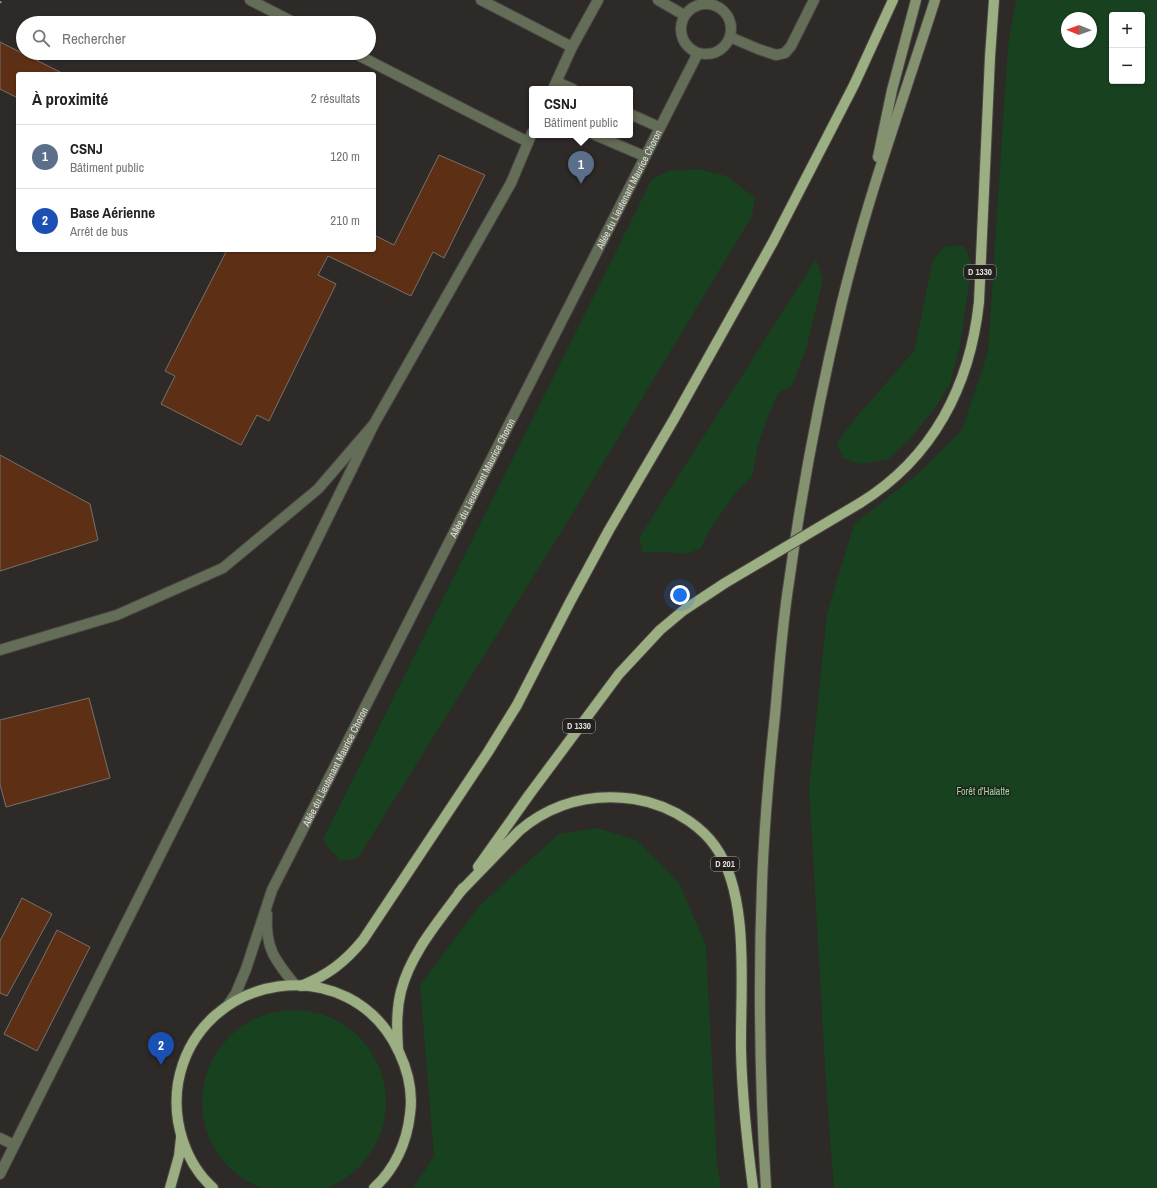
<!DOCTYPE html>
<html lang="fr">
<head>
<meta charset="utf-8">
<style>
  :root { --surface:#fff; --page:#f2f2f2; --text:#222; --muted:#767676; --line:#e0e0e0; --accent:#d93025 }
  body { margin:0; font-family:"Archivo Narrow",sans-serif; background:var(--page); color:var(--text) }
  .controls { position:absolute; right:12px; top:12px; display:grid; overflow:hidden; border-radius:4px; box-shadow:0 1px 3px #0004 }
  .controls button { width:36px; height:36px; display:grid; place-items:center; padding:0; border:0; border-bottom:1px solid var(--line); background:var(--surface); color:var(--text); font:20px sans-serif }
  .compass { position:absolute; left:1061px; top:12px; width:36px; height:36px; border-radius:50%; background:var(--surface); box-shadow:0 1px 3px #0004; rotate:271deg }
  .you { position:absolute; left:680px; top:595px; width:14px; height:14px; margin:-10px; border:3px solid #fff; border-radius:50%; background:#1a73e8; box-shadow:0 0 0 6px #1a73e833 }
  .badge { display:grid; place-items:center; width:26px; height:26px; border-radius:50%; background:var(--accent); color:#fff; font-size:13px; font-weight:700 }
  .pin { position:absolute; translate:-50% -33px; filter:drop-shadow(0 1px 2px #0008) }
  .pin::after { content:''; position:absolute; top:21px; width:14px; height:12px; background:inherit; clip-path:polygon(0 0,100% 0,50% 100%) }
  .popup { position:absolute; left:529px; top:86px; width:104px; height:52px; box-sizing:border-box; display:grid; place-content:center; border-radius:4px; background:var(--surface); filter:drop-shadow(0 1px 3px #0005); font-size:13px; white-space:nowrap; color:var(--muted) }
  .popup b { font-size:15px; color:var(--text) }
  .popup::after { content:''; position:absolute; left:50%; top:100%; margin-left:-8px; border:8px solid transparent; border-top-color:var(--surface) }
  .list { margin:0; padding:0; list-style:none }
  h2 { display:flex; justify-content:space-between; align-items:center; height:52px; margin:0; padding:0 16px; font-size:17px }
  h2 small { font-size:13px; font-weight:400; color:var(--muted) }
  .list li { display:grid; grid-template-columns:26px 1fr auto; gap:12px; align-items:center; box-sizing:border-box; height:64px; padding:0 16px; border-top:1px solid var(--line) }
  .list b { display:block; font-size:15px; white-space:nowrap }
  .list p { margin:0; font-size:13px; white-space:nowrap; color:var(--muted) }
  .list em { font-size:13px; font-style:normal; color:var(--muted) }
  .icon { flex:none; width:22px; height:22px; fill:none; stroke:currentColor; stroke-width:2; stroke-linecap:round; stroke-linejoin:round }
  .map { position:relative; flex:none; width:1157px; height:1188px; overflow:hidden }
  .search { position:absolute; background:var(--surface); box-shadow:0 1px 3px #0004; left:16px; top:16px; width:360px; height:44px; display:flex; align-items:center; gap:10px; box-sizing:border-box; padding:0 14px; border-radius:22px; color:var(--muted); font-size:15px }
  .panel { position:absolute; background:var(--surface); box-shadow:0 1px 3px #0004; left:16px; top:72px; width:360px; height:180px; border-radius:4px }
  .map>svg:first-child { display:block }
  .green { fill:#17411f; fill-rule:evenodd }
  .building { fill:#5d2f14; stroke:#76716e }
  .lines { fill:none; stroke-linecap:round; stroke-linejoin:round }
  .lane-casing { stroke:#4b4745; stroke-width:12 }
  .street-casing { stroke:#4b4745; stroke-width:12 }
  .secondary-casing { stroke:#4b4745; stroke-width:12 }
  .primary-casing { stroke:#4b4745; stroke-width:12 }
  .path { stroke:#908d8b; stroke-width:2.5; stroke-dasharray:2 3; stroke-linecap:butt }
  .lane { stroke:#646d57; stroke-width:10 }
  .street { stroke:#646d57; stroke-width:10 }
  .secondary { stroke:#849270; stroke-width:10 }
  .primary { stroke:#9caf82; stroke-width:10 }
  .primary-bridge-casing { stroke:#4b4745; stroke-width:12; stroke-linecap:butt }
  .primary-bridge { stroke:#9caf82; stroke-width:10 }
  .labels { text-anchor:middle; stroke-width:3; stroke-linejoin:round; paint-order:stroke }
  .shield { fill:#24201e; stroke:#a9a6a4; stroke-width:1 }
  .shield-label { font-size:9px; font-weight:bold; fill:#e2dfdd }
  .street-label { font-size:10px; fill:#e2dfdd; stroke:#24201e }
  .park-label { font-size:10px; fill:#97da9f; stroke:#24201e }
</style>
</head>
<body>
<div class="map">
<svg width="1157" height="1188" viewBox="0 0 1157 1188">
  <rect width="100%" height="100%" fill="#2e2a28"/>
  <g class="green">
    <path d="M1016 0H1157V1188H834L827 1101 809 787 827 613 854 524 920 472 962 430 988 352 1008 45ZM1112 15H1142V81H1112ZM1067 18H1091V42H1067Z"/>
    <polygon points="699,169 727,176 755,198 752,216 576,508 358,858 341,861 326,845 323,839 652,179 668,171"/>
    <polygon points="955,245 965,247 972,265 960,345 950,384 937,405 909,440 887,460 859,464 843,458 837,444 848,427 914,351 933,260 944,247"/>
    <polygon points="816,259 823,280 806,349 792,386 778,393 767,419 758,445 752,477 737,491 710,529 701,548 688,554 662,552 643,553 639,538"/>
    <polygon points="597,828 637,840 679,883 706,945 717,1161 721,1188 413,1188 434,1156 420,985 480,905 559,834"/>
    <circle cx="294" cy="1102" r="92"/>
  </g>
  <g class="building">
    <polygon points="0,42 64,74 18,74 18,98 0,89"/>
    <polygon points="439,155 485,175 444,258 433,252 411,296 328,256 318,275 336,284 269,421 257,415 241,445 161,404 175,376 165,371 227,250 374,250 374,235 394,245"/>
    <polygon points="0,455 90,504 98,540 0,571"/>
    <polygon points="89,698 110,778 6,807 0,784 0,720"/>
    <polygon points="22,898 52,914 7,996 0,993 0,941"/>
    <polygon points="57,930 90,947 37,1051 4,1034"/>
  </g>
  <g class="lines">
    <g class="lane-casing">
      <g id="lane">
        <polyline points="250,0 295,23"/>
        <polyline points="481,0 572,47"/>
        <polyline points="658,0 684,15"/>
        <polyline points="354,53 528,142"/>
        <polyline points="557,82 573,89"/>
        <polyline points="553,89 572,47 598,0"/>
        <polyline points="630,114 659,127"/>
        <polyline points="595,135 644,156"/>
        <polyline points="0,650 117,615 223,568 318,489 374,424 511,183 532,133"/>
        <polyline points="0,1138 14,1145"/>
        <polyline points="0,1174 242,692 374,424"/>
      </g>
    </g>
    <g class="street-casing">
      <g id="street">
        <circle cx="706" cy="29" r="25"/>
        <polyline points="730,37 758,49 776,55 785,53 791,46 814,0"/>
        <path d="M267 914C265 949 275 960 295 985"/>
        <path id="s1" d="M228 1005 236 993 246 969 272 890 698 53"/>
      </g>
    </g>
    <g class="secondary-casing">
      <g id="secondary">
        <polyline points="878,157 892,90 916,0"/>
        <path d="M766 1188C760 1087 758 986 762 884 764 828 769 771 775 715 779 671 782 626 789 582 802 488 820 394 842 302 867 199 903 100 935 0"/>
      </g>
    </g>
    <g class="primary-casing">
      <g id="primary">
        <path d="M860 503C933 458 970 386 979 302L990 57 994 0"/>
        <polyline points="478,867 529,795 619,674 660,630 684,610 725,583"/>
        <path d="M459 893 519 831C552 803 590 793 634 799 653 802 673 810 689 821 699 828 708 836 715 846 751 896 740 991 741 1050 742 1096 747 1142 753 1188"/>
        <path d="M301 986C328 975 345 962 363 940L488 752 517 705 570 602 609 530 674 419 773 242 854 85 893 0"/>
        <path d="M398 1050C397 1030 396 1011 401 991 411 952 440 920 463 888"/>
        <polyline points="170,1188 179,1156 181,1138"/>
        <path d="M213 1188C185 1163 172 1121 178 1083 198 971 351 948 399 1052 408 1071 413 1093 410 1114 407 1142 395 1169 374 1188"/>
      </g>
    </g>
    <polyline class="path" points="0,3 1,0"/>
    <use href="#lane" class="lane"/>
    <use href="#street" class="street"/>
    <use href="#secondary" class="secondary"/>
    <use href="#primary" class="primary"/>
    <g class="primary-bridge-casing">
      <polyline id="primary-bridge" points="725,583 860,503"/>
    </g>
    <use href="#primary-bridge" class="primary-bridge"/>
  </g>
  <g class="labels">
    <g class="shield">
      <rect x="964" y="265" width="32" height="14" rx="3"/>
      <rect x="563" y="719" width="32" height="14" rx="3"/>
      <rect x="711" y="857" width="28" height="14" rx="3"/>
    </g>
    <g class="shield-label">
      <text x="980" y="275">D 1330</text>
      <text x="579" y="729">D 1330</text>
      <text x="725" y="867">D 201</text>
    </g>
    <g class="street-label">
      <text dy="4" stroke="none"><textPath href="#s1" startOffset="910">Allée du Lieutenant Maurice Choron</textPath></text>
      <text dy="4" stroke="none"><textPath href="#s1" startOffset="586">Allée du Lieutenant Maurice Choron</textPath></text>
      <text dy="4" stroke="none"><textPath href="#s1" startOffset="262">Allée du Lieutenant Maurice Choron</textPath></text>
    </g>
    <g class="park-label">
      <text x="983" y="795">Forêt d'Halatte</text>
    </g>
  </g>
</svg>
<div class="controls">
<button>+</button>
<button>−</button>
</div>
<svg class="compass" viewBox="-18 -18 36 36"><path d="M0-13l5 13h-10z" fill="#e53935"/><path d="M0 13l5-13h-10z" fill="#767676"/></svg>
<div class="you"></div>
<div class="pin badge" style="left:581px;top:184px;background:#5c6f8a">1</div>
<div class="popup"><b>CSNJ</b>Bâtiment public</div>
<div class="pin badge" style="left:161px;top:1065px;background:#1a4fb4">2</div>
<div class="search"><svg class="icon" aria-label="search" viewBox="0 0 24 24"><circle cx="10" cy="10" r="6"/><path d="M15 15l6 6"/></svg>Rechercher</div>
<section class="panel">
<h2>À proximité<small>2 résultats</small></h2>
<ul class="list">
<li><span class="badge" style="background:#5c6f8a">1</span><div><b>CSNJ</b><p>Bâtiment public</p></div><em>120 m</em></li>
<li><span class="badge" style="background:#1a4fb4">2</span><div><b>Base Aérienne</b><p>Arrêt de bus</p></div><em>210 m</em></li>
</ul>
</section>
</div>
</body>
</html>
